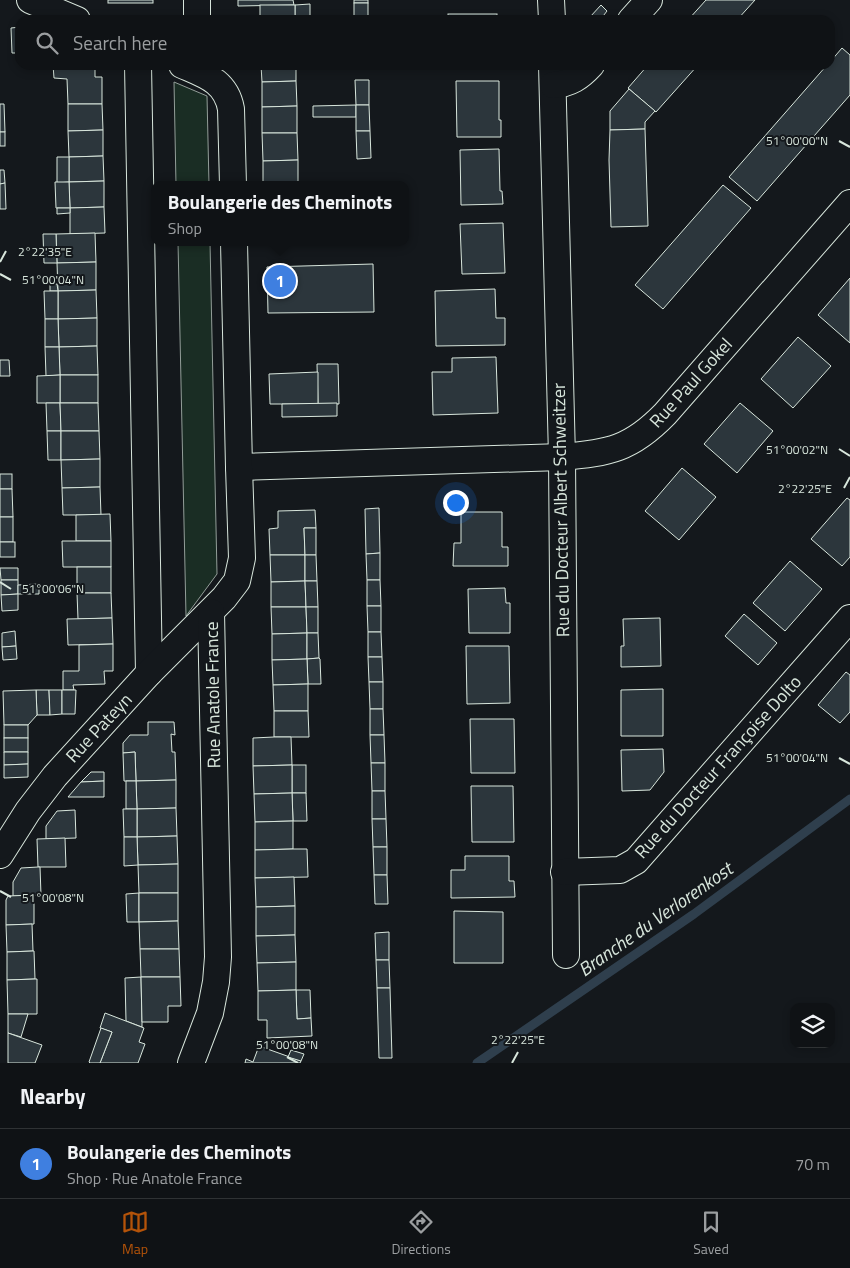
<!DOCTYPE html>
<html lang="en">
<head>
<meta charset="utf-8">
<style>
  :root { --surface:#0f1215; --page:#181b1e; --text:#f1f3f6; --muted:#9b9ea0; --line:#2f3234; --accent:#b45309 }
  body { margin:0; font-family:"Titillium Web",sans-serif; background:var(--page); color:var(--text) }
  .controls { position:absolute; right:15px; bottom:15px; display:grid; overflow:hidden; border-radius:10px; box-shadow:0 2px 8px #0003 }
  .controls button { width:45px; height:45px; display:grid; place-items:center; padding:0; border:0; border-bottom:1px solid var(--line); background:var(--surface); color:var(--text); font:25px sans-serif }
  .you { position:absolute; left:455px; top:502px; width:18px; height:18px; margin:-12px; border:4px solid #fff; border-radius:50%; background:#1a73e8; box-shadow:0 0 0 8px #1a73e833 }
  .badge { display:grid; place-items:center; width:32px; height:32px; border-radius:50%; background:var(--accent); color:#fff; font-size:16px; font-weight:700 }
  .pin { position:absolute; translate:-50% -50%; border:2px solid #fff; box-shadow:0 1px 5px #0006 }
  .popup { position:absolute; left:151px; top:181px; width:258px; height:65px; box-sizing:border-box; display:grid; place-content:center; border-radius:10px; background:var(--surface); filter:drop-shadow(0 1px 4px #0005); font-size:16px; white-space:nowrap; color:var(--muted) }
  .popup b { font-size:19px; color:var(--text) }
  .popup::after { content:''; position:absolute; left:50%; top:100%; margin-left:-10px; border:10px solid transparent; border-top-color:var(--surface) }
  .list { margin:0; padding:0; list-style:none }
  h2 { display:flex; justify-content:space-between; align-items:center; height:65px; margin:0; padding:0 20px; font-size:21px }
  h2 small { font-size:16px; font-weight:400; color:var(--muted) }
  .list li { display:grid; grid-template-columns:32px 1fr auto; gap:15px; align-items:center; box-sizing:border-box; height:70px; padding:0 20px; border-top:1px solid var(--line) }
  .list b { display:block; font-size:19px; white-space:nowrap }
  .list p { margin:0; font-size:16px; white-space:nowrap; color:var(--muted) }
  .list em { font-size:16px; font-style:normal; color:var(--muted) }
  .icon { flex:none; width:28px; height:28px; fill:none; stroke:currentColor; stroke-width:2; stroke-linecap:round; stroke-linejoin:round }
  .map { position:relative; flex:none; width:850px; height:1063px; overflow:hidden }
  .search { position:absolute; background:var(--surface); box-shadow:0 2px 8px #0003; left:15px; right:15px; top:15px; height:55px; display:flex; align-items:center; gap:12px; box-sizing:border-box; padding:0 18px; border-radius:15px; color:var(--muted); font-size:19px }
  .sheet { height:135px; background:var(--surface) }
  nav { display:flex; justify-content:space-around; align-items:center; box-sizing:border-box; height:70px; border-top:1px solid var(--line); background:var(--surface); font-size:14px; color:var(--muted) }
  nav a { display:grid; justify-items:center; gap:2px }
  nav .on { color:var(--accent) }
  .map>svg:first-child { display:block }
  .green { fill:#1a2d24; stroke:#939e99 }
  .lines { fill:none; stroke-linecap:round; stroke-linejoin:round }
  .stream { stroke:#2f3f4d; stroke-width:9 }
  .building { fill:#2c363c; stroke:#d8e6dc }
  .street-casing { stroke:#d8e6dc; stroke-width:28 }
  .street { stroke:#14181c; stroke-width:26 }
  .ticks { fill:none; stroke:#d8e6dc; stroke-width:2 }
  .labels { text-anchor:middle; stroke-width:4; stroke-linejoin:round; paint-order:stroke }
  .street-label { font-size:18px; fill:#d8e6dc; stroke:#14181c }
  .water-label { font-size:19px; font-style:italic; fill:#d8e6dc; stroke:#14181c }
  .ticks-label { font-size:12px; text-anchor:middle; fill:#d8e6dc; stroke:#14181c; stroke-width:4; stroke-linejoin:round; paint-order:stroke }
</style>
</head>
<body>
<div class="map">
<svg width="850" height="1063" viewBox="0 0 850 1063">
  <rect width="100%" height="100%" fill="#14181c"/>
  <g class="green">
    <polygon points="174,82 207,96 209,185 176,185"/>
    <polygon points="178,242 210,242 217,574 186,616"/>
  </g>
  <g class="lines">
    <polyline class="stream" points="477,1063 694,914 850,799"/>
  </g>
  <g class="building">
    <rect x="108" y="0" width="45" height="3"/>
    <polygon points="238,0 293,0 294,5 238,6"/>
    <rect x="354" y="0" width="14" height="3"/>
    <polygon points="706,0 755,0 737,20 688,20"/>
    <rect x="354" y="3" width="14" height="17"/>
    <polygon points="310,4 310,20 295,20 295,5"/>
    <rect x="260" y="5" width="35" height="15"/>
    <polygon points="601,5 607,11 600,20 593,20 590,17"/>
    <rect x="448" y="14" width="49" height="6"/>
    <polygon points="20,27 20,53 12,53 11,28"/>
    <polygon points="842,48 850,55 850,95 757,201 729,177 827,65 830,65 830,62"/>
    <polygon points="53,65 95,65 95,77 102,77 102,104 68,104 67,79 54,78"/>
    <polygon points="261,65 296,65 296,81 262,82"/>
    <rect x="448" y="65" width="49" height="3"/>
    <polygon points="648,65 698,65 656,112 628,88"/>
    <polygon points="355,80 369,80 369,105 356,105"/>
    <polygon points="296,81 297,106 262,107 262,82"/>
    <polygon points="456,81 499,81 499,120 501,120 501,137 457,137"/>
    <polygon points="629,89 655,111 645,122 645,129 610,130 610,111"/>
    <polygon points="0,104 4,104 5,132 0,132"/>
    <polygon points="68,104 102,104 103,130 68,131"/>
    <polygon points="356,105 356,117 313,117 313,106"/>
    <polygon points="356,105 369,105 370,131 356,131"/>
    <polygon points="297,106 297,133 262,133 262,107"/>
    <polygon points="645,129 648,226 611,227 609,160 610,130"/>
    <polygon points="103,130 103,156 69,157 68,131"/>
    <polygon points="356,131 370,131 371,158 357,159"/>
    <rect x="0" y="132" width="5" height="14"/>
    <polygon points="262,133 297,133 298,160 263,161"/>
    <polygon points="499,149 500,191 502,191 503,204 461,205 460,150"/>
    <polygon points="103,156 104,181 69,182 69,157"/>
    <polygon points="57,157 69,157 69,182 57,183"/>
    <polygon points="298,160 298,185 263,185 263,161"/>
    <polygon points="0,170 4,170 5,183 0,184"/>
    <polygon points="104,181 104,207 70,208 69,182"/>
    <polygon points="55,182 69,182 70,208 56,208"/>
    <polygon points="5,183 6,209 0,209 0,184"/>
    <polygon points="723,185 751,208 663,309 635,285"/>
    <polygon points="104,207 105,233 70,234 70,208"/>
    <polygon points="57,208 70,208 70,213 57,214"/>
    <polygon points="503,223 505,273 462,274 460,224"/>
    <polygon points="95,233 96,262 57,263 56,234"/>
    <polygon points="43,234 56,234 57,263 44,263"/>
    <polygon points="96,262 96,290 58,291 57,263"/>
    <polygon points="373,264 374,312 268,313 267,267"/>
    <polygon points="850,278 850,343 818,315"/>
    <polygon points="50,284 57,284 58,291 50,291"/>
    <polygon points="495,289 496,318 505,318 505,345 436,346 435,291"/>
    <polygon points="96,290 97,318 58,319 58,291"/>
    <polygon points="44,291 58,291 58,319 45,319"/>
    <polygon points="97,318 97,346 59,347 58,319"/>
    <polygon points="45,319 58,319 59,347 45,347"/>
    <polygon points="798,337 831,366 793,408 761,379"/>
    <polygon points="97,346 98,375 60,375 59,347"/>
    <polygon points="45,347 59,347 60,375 46,376"/>
    <polygon points="496,357 498,413 433,415 432,372 452,372 452,358"/>
    <polygon points="0,360 9,360 10,376 0,376"/>
    <polygon points="317,364 338,364 339,404 318,404"/>
    <polygon points="318,372 318,404 270,404 269,374"/>
    <rect x="60" y="375" width="38" height="28"/>
    <polygon points="60,375 60,403 37,403 37,376"/>
    <polygon points="46,403 60,403 61,431 47,431"/>
    <polygon points="60,403 98,403 99,431 61,431"/>
    <polygon points="337,403 337,416 282,417 282,404"/>
    <polygon points="740,403 773,431 737,473 704,444"/>
    <polygon points="47,431 61,431 61,460 48,460"/>
    <polygon points="61,431 99,431 100,459 61,460"/>
    <polygon points="100,459 100,487 62,488 61,460"/>
    <polygon points="682,468 716,497 679,540 645,511"/>
    <rect x="0" y="474" width="12" height="15"/>
    <polygon points="100,487 101,515 63,515 62,488"/>
    <polygon points="0,489 12,489 13,517 0,517"/>
    <polygon points="847,498 850,500 850,557 842,566 811,539"/>
    <polygon points="379,508 380,553 366,554 365,509"/>
    <polygon points="315,510 316,528 304,528 305,555 270,555 269,529 278,528 278,511"/>
    <polygon points="461,512 502,512 502,547 508,547 508,566 453,566 454,543 461,543"/>
    <polygon points="110,514 111,541 76,541 76,515"/>
    <rect x="0" y="517" width="13" height="25"/>
    <polygon points="304,528 316,528 316,555 305,555"/>
    <polygon points="62,541 111,541 111,567 63,567"/>
    <rect x="0" y="542" width="15" height="15"/>
    <polygon points="380,553 380,580 367,580 366,554"/>
    <polygon points="270,555 305,555 305,581 271,582"/>
    <polygon points="305,555 316,555 317,581 305,581"/>
    <polygon points="790,561 822,589 785,631 753,603"/>
    <rect x="77" y="567" width="34" height="26"/>
    <polygon points="0,568 18,568 18,580 1,580"/>
    <polygon points="1,580 18,580 18,594 1,595"/>
    <polygon points="367,580 380,580 381,606 367,606"/>
    <polygon points="305,581 306,607 271,607 271,582"/>
    <polygon points="305,581 317,581 318,607 306,607"/>
    <polygon points="39,584 39,594 18,594 18,585"/>
    <polygon points="505,588 506,603 510,603 510,633 469,633 468,589"/>
    <polygon points="77,593 111,593 112,618 78,619"/>
    <polygon points="18,594 18,610 2,611 1,595"/>
    <polygon points="367,606 381,606 381,632 368,632"/>
    <polygon points="271,607 306,607 307,633 272,634"/>
    <polygon points="306,607 318,607 318,633 307,633"/>
    <polygon points="744,614 777,643 758,665 725,636"/>
    <polygon points="112,618 113,644 68,645 67,619"/>
    <polygon points="660,618 661,666 621,667 621,646 624,646 623,619"/>
    <polygon points="15,631 16,646 2,647 2,633"/>
    <polygon points="368,632 381,632 382,657 368,657"/>
    <polygon points="307,633 307,659 272,660 272,634"/>
    <polygon points="307,633 318,633 319,658 307,659"/>
    <polygon points="113,644 113,671 104,671 105,684 73,685 74,690 63,690 63,671 79,671 79,645"/>
    <polygon points="16,646 17,659 3,660 2,647"/>
    <polygon points="466,646 509,646 510,703 467,704"/>
    <polygon points="368,657 382,657 383,682 369,682"/>
    <polygon points="319,658 320,659 321,684 308,684 307,659"/>
    <polygon points="307,659 308,684 273,685 272,660"/>
    <polygon points="846,672 850,675 850,712 840,723 818,705"/>
    <polygon points="369,682 383,682 383,709 370,709"/>
    <polygon points="308,684 308,711 274,711 273,685"/>
    <polygon points="663,689 663,736 621,736 621,690"/>
    <polygon points="36,690 49,690 50,715 37,715"/>
    <polygon points="36,690 37,715 28,725 4,725 3,691"/>
    <polygon points="49,690 62,690 62,714 50,715"/>
    <polygon points="62,690 76,690 75,714 62,714"/>
    <polygon points="370,709 383,709 384,735 370,735"/>
    <polygon points="274,711 308,711 309,737 274,737"/>
    <polygon points="470,719 514,719 515,773 471,773"/>
    <polygon points="148,722 174,722 175,735 171,734 172,752 175,752 176,780 136,781 135,752 123,753 123,743 130,735 148,735"/>
    <rect x="4" y="725" width="24" height="13"/>
    <polygon points="370,735 384,735 385,763 371,763"/>
    <polygon points="274,737 291,737 292,765 253,766 253,738"/>
    <rect x="4" y="738" width="24" height="14"/>
    <polygon points="663,749 664,772 650,790 622,791 621,750"/>
    <polygon points="4,752 28,752 28,764 4,765"/>
    <polygon points="135,752 136,781 124,781 123,753"/>
    <polygon points="371,763 385,763 385,791 372,791"/>
    <polygon points="28,764 28,777 4,778 4,765"/>
    <rect x="292" y="765" width="14" height="28"/>
    <polygon points="292,765 292,793 254,794 253,766"/>
    <polygon points="91,772 104,772 104,781 81,782"/>
    <polygon points="176,780 176,808 137,809 136,781"/>
    <polygon points="104,781 104,797 68,797 81,782"/>
    <polygon points="126,781 136,781 137,809 126,809"/>
    <polygon points="471,786 513,786 514,842 472,842"/>
    <polygon points="372,791 385,791 386,819 372,819"/>
    <polygon points="292,793 306,793 307,821 293,821"/>
    <polygon points="292,793 293,821 255,822 254,794"/>
    <polygon points="176,808 177,836 137,837 137,809"/>
    <polygon points="123,809 137,809 137,837 124,837"/>
    <polygon points="75,810 76,838 46,839 46,826 57,811"/>
    <polygon points="372,819 386,819 387,847 373,847"/>
    <polygon points="293,821 293,849 255,850 255,822"/>
    <polygon points="177,836 178,864 138,865 137,837"/>
    <polygon points="124,837 137,837 138,865 124,866"/>
    <polygon points="65,838 66,867 38,867 37,839"/>
    <polygon points="373,847 387,847 387,875 374,875"/>
    <polygon points="293,849 307,849 308,877 255,878 255,850"/>
    <polygon points="465,856 509,856 509,881 514,881 515,897 451,898 451,870 465,870"/>
    <polygon points="178,864 178,893 139,893 138,865"/>
    <polygon points="38,867 40,867 41,895 13,896 13,882 21,868"/>
    <polygon points="374,875 387,875 388,904 375,904"/>
    <polygon points="294,877 295,906 256,907 255,878"/>
    <polygon points="139,893 139,922 127,922 126,894"/>
    <polygon points="139,893 178,893 178,921 139,922"/>
    <polygon points="34,895 34,924 6,925 6,900 8,896"/>
    <polygon points="295,906 295,935 256,936 256,907"/>
    <polygon points="454,911 503,912 503,963 454,963"/>
    <polygon points="178,921 179,949 140,949 139,922"/>
    <polygon points="32,924 33,951 7,952 6,925"/>
    <polygon points="389,932 389,960 376,960 375,933"/>
    <polygon points="295,935 296,962 257,963 256,936"/>
    <polygon points="140,949 179,949 180,977 141,977"/>
    <polygon points="33,951 34,951 35,979 7,980 7,952"/>
    <polygon points="376,960 389,960 390,988 377,988"/>
    <polygon points="296,962 296,990 258,991 257,963"/>
    <polygon points="141,977 142,1022 142,1027 126,1021 125,978"/>
    <polygon points="141,977 180,977 181,1006 168,1006 168,1022 142,1022"/>
    <polygon points="35,979 37,979 37,1014 8,1014 7,980"/>
    <polygon points="377,988 390,988 392,1058 379,1058"/>
    <polygon points="296,990 310,990 311,1018 297,1019"/>
    <polygon points="296,990 297,1019 311,1018 312,1036 267,1038 267,1020 258,1020 258,991"/>
    <polygon points="105,1013 144,1028 139,1042 145,1044 138,1063 100,1063 112,1032 100,1028"/>
    <polygon points="8,1014 28,1014 21,1037 8,1033"/>
    <polygon points="101,1028 112,1032 100,1063 90,1063 89,1062"/>
    <polygon points="8,1033 42,1045 35,1063 8,1063"/>
    <polygon points="259,1046 301,1061 300,1063 245,1063 246,1059 253,1062"/>
    <polygon points="291,1050 304,1054 301,1061 288,1057"/>
  </g>
  <g class="lines">
    <g class="street-casing">
      <g id="street">
        <polyline points="30,0 77,20"/>
        <polyline points="197,0 197,20"/>
        <polyline points="551,0 552,20"/>
        <polyline points="631,20 649,0"/>
        <polyline points="138,65 149,673"/>
        <path d="M182 65C205 75 226 81 231 109L233 185"/>
        <polyline points="552,65 562,457 566,955"/>
        <path d="M553 85C570 84 580 77 591 65"/>
        <path d="M239 467 562 457C609 453 631 449 665 414L850 203"/>
        <polyline points="0,855 28,811 55,776 149,673 224,598 237,581 242,558 239,467 234,242"/>
        <polyline points="564,872 620,870 636,861 850,618"/>
        <polyline points="191,1063 210,1013 216,982 218,957 211,612"/>
      </g>
    </g>
    <use href="#street" class="street"/>
  </g>
  <path class="ticks" d="M839 141 850 147M0 262 6 251M0 274 11 280M839 449 850 456M844 488 850 477M0 582 11 589M839 758 850 764M0 891 11 897M287 1057 298 1063M512 1063 518 1052"/>
  <g class="labels">
    <g class="street-label">
      <text transform="translate(691 383) rotate(-48)" y="6">Rue Paul Gokel</text>
      <text transform="translate(561 510) rotate(-91)" y="6">Rue du Docteur Albert Schweitzer</text>
      <text transform="translate(213 695) rotate(-91)" y="6">Rue Anatole France</text>
      <text transform="translate(99 728) rotate(-47)" y="6">Rue Pateyn</text>
      <text transform="translate(718 767) rotate(-48)" y="6">Rue du Docteur Françoise Dolto</text>
    </g>
    <g class="water-label">
      <text transform="translate(655 919) rotate(-35)" y="7">Branche du Verlorenkost</text>
    </g>
  </g>
  <g class="ticks-label">
    <text x="797" y="145">51°00'00"N</text>
    <text x="45" y="256">2°22'35"E</text>
    <text x="53" y="284">51°00'04"N</text>
    <text x="797" y="454">51°00'02"N</text>
    <text x="805" y="493">2°22'25"E</text>
    <text x="53" y="593">51°00'06"N</text>
    <text x="797" y="762">51°00'04"N</text>
    <text x="53" y="902">51°00'08"N</text>
    <text x="518" y="1044">2°22'25"E</text>
    <text x="287" y="1049">51°00'08"N</text>
  </g>
</svg>
<div class="controls">
<button><svg class="icon" aria-label="layers" viewBox="0 0 24 24"><path d="M12 4l9 5-9 5-9-5zM3 14l9 5 9-5"/></svg></button>
</div>
<div class="you"></div>
<div class="pin badge" style="left:280px;top:281px;background:#3f7fe0">1</div>
<div class="popup"><b>Boulangerie des Cheminots</b>Shop</div>
<div class="search"><svg class="icon" aria-label="search" viewBox="0 0 24 24"><circle cx="10" cy="10" r="6"/><path d="M15 15l6 6"/></svg>Search here</div>
</div>
<section class="sheet">
<h2>Nearby<small></small></h2>
<ul class="list">
<li><span class="badge" style="background:#3f7fe0">1</span><div><b>Boulangerie des Cheminots</b><p>Shop · Rue Anatole France</p></div><em>70 m</em></li>
</ul>
</section>
<nav>
<a class="on"><svg class="icon" aria-label="map" viewBox="0 0 24 24"><path d="M3 6l6-2 6 2 6-2v14l-6 2-6-2-6 2zM9 4v14M15 6v14"/></svg>Map</a>
<a><svg class="icon" aria-label="directions" viewBox="0 0 24 24"><path d="M12 3l9 9-9 9-9-9zM9 14v-3h6M13 9l2 2-2 2"/></svg>Directions</a>
<a><svg class="icon" aria-label="saved" viewBox="0 0 24 24"><path d="M7 4h10v16l-5-4-5 4z"/></svg>Saved</a>
</nav>
</body>
</html>
